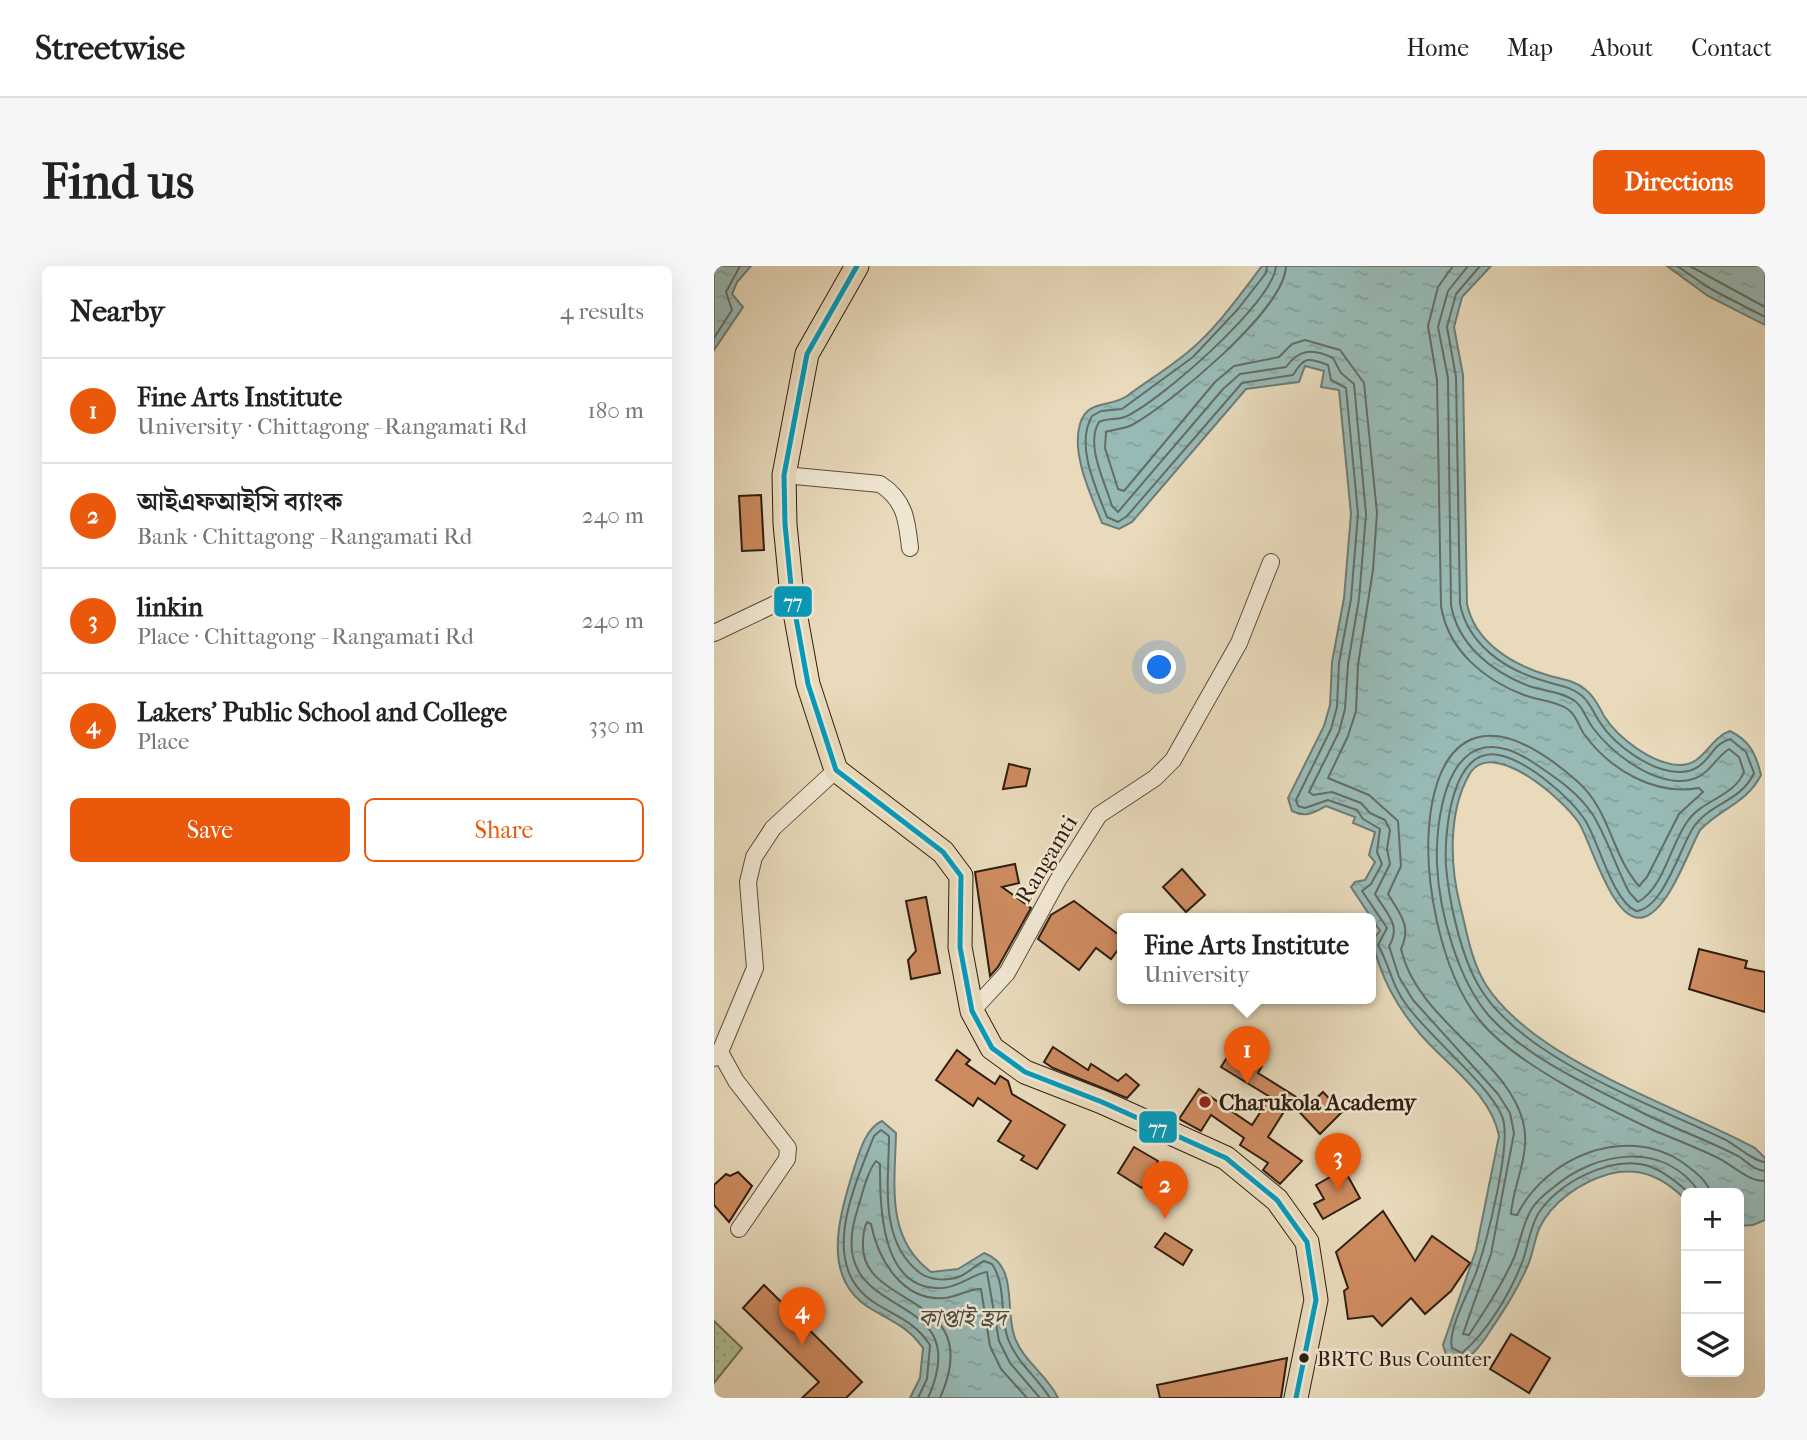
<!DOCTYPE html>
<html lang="en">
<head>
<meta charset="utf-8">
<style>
  :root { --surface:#fff; --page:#f6f6f6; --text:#222; --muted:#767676; --line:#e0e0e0; --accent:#ea580c }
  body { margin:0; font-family:"IM FELL French Canon","Noto Serif Bengali",serif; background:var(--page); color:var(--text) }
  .controls { position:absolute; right:21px; bottom:21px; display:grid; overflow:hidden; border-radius:10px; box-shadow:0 7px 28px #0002 }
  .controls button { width:63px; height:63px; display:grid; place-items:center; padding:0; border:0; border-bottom:2px solid var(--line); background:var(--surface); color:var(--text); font:35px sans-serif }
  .you { position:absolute; left:446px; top:402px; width:24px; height:24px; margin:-18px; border:5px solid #fff; border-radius:50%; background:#1a73e8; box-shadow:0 0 0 10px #1a73e833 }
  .badge { display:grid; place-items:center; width:46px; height:46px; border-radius:50%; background:var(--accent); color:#fff; font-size:23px; font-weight:700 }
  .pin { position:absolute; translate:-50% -58px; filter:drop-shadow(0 2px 4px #0008) }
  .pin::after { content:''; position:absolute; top:37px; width:24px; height:21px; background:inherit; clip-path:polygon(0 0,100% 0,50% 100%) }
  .popup { position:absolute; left:403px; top:647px; width:259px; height:91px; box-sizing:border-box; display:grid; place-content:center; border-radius:10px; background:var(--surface); filter:drop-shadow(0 2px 5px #0005); font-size:23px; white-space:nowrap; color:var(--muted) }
  .popup b { font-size:26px; color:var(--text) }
  .popup::after { content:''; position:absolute; left:50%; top:100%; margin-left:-14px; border:14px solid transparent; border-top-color:var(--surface) }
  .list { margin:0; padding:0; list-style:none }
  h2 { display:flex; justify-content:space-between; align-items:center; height:91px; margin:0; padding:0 28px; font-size:30px }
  h2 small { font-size:23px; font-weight:400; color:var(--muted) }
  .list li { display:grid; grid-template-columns:46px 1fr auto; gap:21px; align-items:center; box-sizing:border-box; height:105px; padding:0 28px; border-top:2px solid var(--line) }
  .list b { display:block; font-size:26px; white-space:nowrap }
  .list p { margin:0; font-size:23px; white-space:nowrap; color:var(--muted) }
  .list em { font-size:23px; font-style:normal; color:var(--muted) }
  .actions { display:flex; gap:14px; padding:21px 28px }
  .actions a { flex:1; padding:16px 0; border:2px solid var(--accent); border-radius:10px; text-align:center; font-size:24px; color:var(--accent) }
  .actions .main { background:var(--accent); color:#fff }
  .icon { flex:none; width:38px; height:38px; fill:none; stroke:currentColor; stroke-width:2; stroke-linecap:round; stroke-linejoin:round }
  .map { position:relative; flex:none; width:1051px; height:1132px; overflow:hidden; border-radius:10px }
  header { display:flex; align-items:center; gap:42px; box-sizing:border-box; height:98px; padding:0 35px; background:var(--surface); border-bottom:2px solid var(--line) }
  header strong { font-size:33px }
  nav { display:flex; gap:38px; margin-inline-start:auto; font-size:24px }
  .intro { display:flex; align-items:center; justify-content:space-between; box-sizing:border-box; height:168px; padding:0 42px }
  h1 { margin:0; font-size:49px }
  .button { padding:18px 32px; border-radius:10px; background:var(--accent); color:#fff; font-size:24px; font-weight:700 }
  main { display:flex; gap:42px; padding:0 42px }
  aside { flex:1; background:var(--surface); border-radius:10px; box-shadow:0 7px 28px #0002 }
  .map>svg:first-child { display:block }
  .park { fill:url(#park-dots); stroke:#707052; stroke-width:2 }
  .water { fill:url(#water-ripples); stroke:#6e7c74; stroke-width:2 }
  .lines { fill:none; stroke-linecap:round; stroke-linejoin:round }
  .shore { stroke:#646c63; stroke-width:2 }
  .building { fill:#ce8b60; stroke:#2f1e10; stroke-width:2 }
  .minor-casing { stroke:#5d4d3b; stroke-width:18 }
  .highway-casing { stroke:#2f1e10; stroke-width:25 }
  .minor { stroke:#f0e7d3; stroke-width:16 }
  .highway { stroke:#e8dabb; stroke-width:23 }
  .bus-1-casing { stroke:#f0e7d3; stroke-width:10 }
  .bus-1 { stroke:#059bbb; stroke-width:5 }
  .poi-dot { fill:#8f2418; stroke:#f0e7d3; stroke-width:2.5 }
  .bus-dot { fill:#2f1e10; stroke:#f0e7d3; stroke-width:2.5 }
  .labels { text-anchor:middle; stroke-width:5; stroke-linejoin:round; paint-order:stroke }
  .bus-label { font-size:21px; fill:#2f1e10; stroke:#f0e7d3; text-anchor:start }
  .street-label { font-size:23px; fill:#2f1e10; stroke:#f0e7d3 }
  .poi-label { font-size:23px; font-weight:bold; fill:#2f1e10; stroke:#f0e7d3; text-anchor:start }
  .water-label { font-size:24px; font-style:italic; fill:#4e4d42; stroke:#f0e7d3 }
  .line-badge { stroke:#f0e7d3; stroke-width:2.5 }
  .badge-label { font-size:19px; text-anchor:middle; font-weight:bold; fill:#fff }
</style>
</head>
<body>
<header>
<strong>Streetwise</strong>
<nav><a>Home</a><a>Map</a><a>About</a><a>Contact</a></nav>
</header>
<div class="intro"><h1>Find us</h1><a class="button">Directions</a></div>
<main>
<aside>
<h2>Nearby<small>4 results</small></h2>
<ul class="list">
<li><span class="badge">1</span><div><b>Fine Arts Institute</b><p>University · Chittagong - Rangamati Rd</p></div><em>180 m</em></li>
<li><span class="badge">2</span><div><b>আইএফআইসি ব্যাংক</b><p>Bank · Chittagong - Rangamati Rd</p></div><em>240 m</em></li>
<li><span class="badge">3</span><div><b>linkin</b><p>Place · Chittagong - Rangamati Rd</p></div><em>240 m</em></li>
<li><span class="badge">4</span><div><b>Lakers' Public School and College</b><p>Place</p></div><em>330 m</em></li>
</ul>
<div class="actions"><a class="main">Save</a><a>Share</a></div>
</aside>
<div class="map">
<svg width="1051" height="1132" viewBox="0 0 1051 1132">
  <defs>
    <pattern id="park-dots" width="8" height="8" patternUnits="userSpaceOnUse" patternTransform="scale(1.75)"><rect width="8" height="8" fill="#b0c194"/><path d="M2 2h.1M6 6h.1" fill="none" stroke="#98a57f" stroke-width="1.8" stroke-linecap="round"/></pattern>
    <pattern id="water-ripples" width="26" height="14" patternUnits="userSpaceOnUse" patternTransform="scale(1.75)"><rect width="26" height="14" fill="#98bab6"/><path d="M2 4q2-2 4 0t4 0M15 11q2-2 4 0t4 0" fill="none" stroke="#839f9b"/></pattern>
  </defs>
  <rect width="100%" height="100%" fill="#e8dabb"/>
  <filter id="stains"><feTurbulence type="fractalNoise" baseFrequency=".00286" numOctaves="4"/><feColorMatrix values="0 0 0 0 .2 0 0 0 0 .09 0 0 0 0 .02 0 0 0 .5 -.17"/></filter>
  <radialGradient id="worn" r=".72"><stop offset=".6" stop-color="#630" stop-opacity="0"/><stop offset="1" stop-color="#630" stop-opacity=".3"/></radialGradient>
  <polygon class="park" points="0,1055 28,1082 0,1117"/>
  <g class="water">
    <polygon points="0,0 37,0 23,16 18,28 29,41 0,84"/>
    <path d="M548 0H777L748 31 740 61 749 109 753 338C761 376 797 398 833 409 846 413 861 414 872 424 881 431 885 441 890 450 904 472 938 498 965 499 990 500 995 472 1016 465 1036 475 1042 488 1047 509 1033 537 1007 542 986 564 974 586 955 643 930 651 900 661 877 576 865 557 850 534 777 469 755 509 734 546 736 600 746 639 753 666 757 695 772 719 821 795 963 840 1041 882L1051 892V954L1039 959 1025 960V927H972V934C950 912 927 900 895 908 867 916 837 936 825 963 820 975 819 988 814 999 804 1023 790 1044 776 1065 769 1076 760 1090 746 1095L732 1088 729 1079 762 984 785 870C777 828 734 800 707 769 682 740 667 712 658 674L666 665 637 621 641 616 651 614 661 596 655 589 661 566 639 557 641 551 612 540C600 547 592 552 578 545L574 532 610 460 616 439 618 396 630 332 637 248 625 124 607 121 610 105 591 100 585 116 532 123 418 256 405 263 388 257C377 229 357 188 366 158 373 133 396 142 413 130 433 115 455 102 474 86 503 62 525 30 548 0Z"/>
    <polygon points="953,0 1051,0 1051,59 994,30"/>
    <path d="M168 855 182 867C181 918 171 972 217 1006L244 1003 270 987C304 999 291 1041 300 1069 308 1095 333 1108 344 1132H196L206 1112 209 1082C195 1062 180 1056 159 1044 107 1015 124 955 138 909 144 891 150 863 168 855Z"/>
  </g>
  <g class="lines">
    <g class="shore">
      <path d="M553 0 552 7 524 43 479 91 408 143 387 145 378 150C361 179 382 222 393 251L404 256 413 250 528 117 579 109C590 91 593 91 614 99L617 114 632 122 644 248 637 333 625 397 623 441 617 463 582 534 584 540 591 542 614 534 643 544 649 553 666 563 663 586 668 598 657 618 648 625 673 662 664 679C676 700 678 721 694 741 718 773 774 818 788 850 799 876 772 978 762 1007 755 1025 733 1065 738 1082L748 1087C774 1065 797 1026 809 994 814 979 816 962 824 948 842 918 895 890 931 899 947 903 963 916 975 927"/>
      <path d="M562 0C560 36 445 136 411 151 402 154 393 152 385 156 371 179 391 216 398 240L404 246 509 123 526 108 572 101C585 83 599 82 619 92L627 107 640 118 652 248 645 333 634 398 631 443 625 466 595 526 599 529 618 526 647 537 656 547 671 554 676 564 673 583 676 598 661 628C672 647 688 659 675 680L685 711 699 734 784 828 796 847 800 867 777 988 749 1068 755 1069C771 1044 787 1021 799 994 806 978 808 960 817 944 822 935 832 927 840 921 883 885 950 874 986 927"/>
      <path d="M572 0C571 44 456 138 418 159 410 163 400 163 392 166L391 182 404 223 410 225 501 116 520 100 565 91 578 78 591 74 626 84 650 117 663 247 659 304 644 399 642 445 634 470 614 512 655 529 684 555 687 600 674 628C686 648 698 660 687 683 703 757 806 799 811 868 813 895 799 921 797 948L803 949C832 891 911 858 968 896 980 905 992 913 997 927"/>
      <path d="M739 0 724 21 714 60 723 114 727 340C734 384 770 414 810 429 823 434 840 435 852 442 862 448 864 459 870 468 896 504 941 530 985 522L989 526 965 548 933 611 925 620C898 590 896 544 864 516 683 355 687 660 767 756 803 799 890 841 941 865 961 873 981 881 1000 890 1017 897 1032 915 1051 915"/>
      <path d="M754 0 734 25 724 61 734 112 737 339C744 379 778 406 815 420 830 425 849 426 861 435 870 442 872 453 879 462 897 486 932 513 963 515 994 516 996 496 1015 483L1025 491 1030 506C1020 531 987 534 973 556 956 580 950 621 924 636L915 626C902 601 893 572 879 549 864 526 842 512 820 497 740 443 721 538 723 598 725 646 744 715 776 751 814 792 874 819 923 844 956 861 991 873 1024 890 1034 896 1039 904 1051 905"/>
      <path d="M766 0 742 28 733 61 742 111 746 338C754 378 790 403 827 414 841 419 856 420 867 429 876 436 879 446 885 455 900 479 936 505 964 506 995 507 995 478 1016 473L1032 486 1040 507C1027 536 995 537 979 562 966 582 949 643 922 645 898 634 885 576 871 554 856 531 815 497 789 490 737 475 730 568 732 600 735 636 747 691 766 722 809 793 937 838 1010 873 1022 879 1039 895 1051 896"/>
      <polyline points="963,0 997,23 1051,51"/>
      <polyline points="976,0 1051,41"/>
      <polyline points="0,72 18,44 12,26 26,0"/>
      <path d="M204 1132 213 1113 216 1079C201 1056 183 1051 161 1037 102 1000 141 919 160 870L167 864 175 870C175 916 164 975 206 1007 217 1015 234 1015 247 1010 255 1006 262 999 270 995L278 998C293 1020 285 1049 294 1073 303 1097 323 1111 336 1132"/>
      <path d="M214 1132C266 1016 106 1062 143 945 148 930 152 908 162 895L166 898C166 940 166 1026 229 1022 246 1021 263 1006 273 1006L285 1075 296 1097 326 1132"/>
      <path d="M226 1132C274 1025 145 1044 149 977 149 970 150 962 153 956L157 958C164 994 189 1036 231 1032 243 1031 257 1022 267 1023L276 1080 287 1103 313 1132"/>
    </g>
  </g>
  <g class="building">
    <polygon points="47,229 50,284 28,285 25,230"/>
    <polygon points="295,498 316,503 312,520 289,523"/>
    <polygon points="301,598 305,617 288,621 317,642 284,701 276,710 261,606"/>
    <polygon points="468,603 491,629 472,646 449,621"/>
    <polygon points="212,631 226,707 197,713 194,694 202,685 192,635"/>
    <polygon points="360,635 409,672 409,677 397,693 382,682 365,704 324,673 337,649"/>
    <polygon points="985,683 1033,695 1031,702 1051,706 1051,746 975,723"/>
    <polygon points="339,781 374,804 377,798 404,815 412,808 425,819 413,832 339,802 330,796"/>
    <polygon points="519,782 548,800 544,807 595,839 609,826 628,846 606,868 576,836 554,871 588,895 566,918 549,904 554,897 526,879 530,872 497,849 487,865 465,853 485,823 538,859 556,831 507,801"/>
    <polygon points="243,784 256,794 252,798 281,818 286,810 294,815 298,828 351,859 323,903 307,894 310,890 284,875 297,855 264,832 259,840 222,814"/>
    <polygon points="420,881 444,895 428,922 404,907"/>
    <polygon points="630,903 646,932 609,953 600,938 610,933 602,919"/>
    <polygon points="24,906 38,920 15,956 0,939 0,919 12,908 16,910"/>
    <polygon points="669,945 701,995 718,970 756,997 737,1025 711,1048 697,1032 668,1060 659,1050 634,1053 630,1025 634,1022 622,986"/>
    <polygon points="451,967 478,984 469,999 441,981"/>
    <polygon points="50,1019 148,1116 132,1132 88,1132 105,1116 29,1042"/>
    <polygon points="797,1068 836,1092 815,1127 776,1103"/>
    <polygon points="573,1092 567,1132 446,1132 443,1119"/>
  </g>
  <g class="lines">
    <g class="minor-casing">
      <g id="minor">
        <path d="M70 209 166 218C191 234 193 254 196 282"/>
        <polyline points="0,367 78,330"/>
        <polyline points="258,745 293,707 344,614 385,549 441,512 459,494 525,377 557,296"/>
        <polyline points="6,786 22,815 74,882 73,893 25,963"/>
        <polyline points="0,792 6,786 41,702 34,616 40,591 59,562 122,504"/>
      </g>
    </g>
    <g class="highway-casing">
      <polyline id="highway" points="143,0 93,88 70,209 71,258 78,330 94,418 122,504 229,586 247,610 246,681 258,745 278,782 311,806 388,836 512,892 563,934 593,976 602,1034 582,1132"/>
    </g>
    <use href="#minor" class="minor"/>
    <use href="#highway" class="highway"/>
    <g class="bus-1-casing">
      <polyline id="bus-1" points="143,0 93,88 70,209 71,258 78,330 94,418 122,504 229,586 247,610 246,681 258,745 278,782 311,806 388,836 512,892 563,934 593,976 602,1034 582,1132"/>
    </g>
    <use href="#bus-1" class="bus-1"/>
  </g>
  <circle class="poi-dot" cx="491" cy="836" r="7"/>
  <circle class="bus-dot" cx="590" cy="1092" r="6"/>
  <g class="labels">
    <g class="bus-label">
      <text x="603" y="1100">BRTC Bus Counter</text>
    </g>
    <g class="street-label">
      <text transform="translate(332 593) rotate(-59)" y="8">Rangamti</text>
    </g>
    <g class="poi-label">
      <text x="505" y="844">Charukola Academy</text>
    </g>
    <g class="water-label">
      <text x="248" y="1060">কাপ্তাই হ্রদ</text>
    </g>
  </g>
  <g class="line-badge">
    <rect x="59" y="319" width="40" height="33" rx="7" fill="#059bbb"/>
    <rect x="424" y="844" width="40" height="34" rx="7" fill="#059bbb"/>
  </g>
  <g class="badge-label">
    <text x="79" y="342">77</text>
    <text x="444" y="868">77</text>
  </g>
  <rect width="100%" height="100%" filter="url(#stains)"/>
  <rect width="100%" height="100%" fill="url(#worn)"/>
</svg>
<div class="controls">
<button>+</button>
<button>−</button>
<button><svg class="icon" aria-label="layers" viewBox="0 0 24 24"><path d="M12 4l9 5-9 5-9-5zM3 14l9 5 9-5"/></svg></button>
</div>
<div class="you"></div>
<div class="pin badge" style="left:533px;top:818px">1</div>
<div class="popup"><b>Fine Arts Institute</b>University</div>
<div class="pin badge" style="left:451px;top:953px">2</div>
<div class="pin badge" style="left:624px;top:925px">3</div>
<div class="pin badge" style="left:88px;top:1079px">4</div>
</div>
</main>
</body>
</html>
